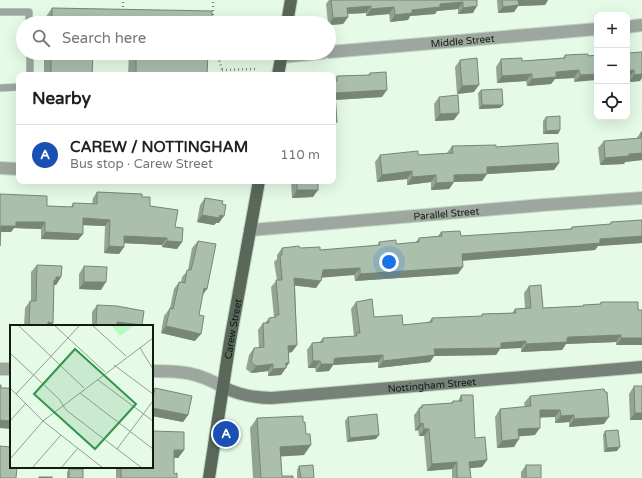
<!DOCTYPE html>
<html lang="en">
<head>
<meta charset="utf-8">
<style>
  :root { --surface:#fff; --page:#f6f6f6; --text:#222; --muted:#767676; --line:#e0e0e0; --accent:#0b8043 }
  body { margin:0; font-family:"Varela Round",sans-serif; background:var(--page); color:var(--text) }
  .controls { position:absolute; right:12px; top:12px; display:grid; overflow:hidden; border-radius:8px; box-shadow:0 4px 16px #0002 }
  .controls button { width:36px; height:36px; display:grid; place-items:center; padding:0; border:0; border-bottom:1px solid var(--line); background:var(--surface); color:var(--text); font:20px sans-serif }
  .you { position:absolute; left:389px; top:262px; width:14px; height:14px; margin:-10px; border:3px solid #fff; border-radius:50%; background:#1a73e8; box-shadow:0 0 0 6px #1a73e833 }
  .badge { display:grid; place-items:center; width:26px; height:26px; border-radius:50%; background:var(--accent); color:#fff; font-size:13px; font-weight:700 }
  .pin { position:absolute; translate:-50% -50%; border:2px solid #fff; box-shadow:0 1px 4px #0006 }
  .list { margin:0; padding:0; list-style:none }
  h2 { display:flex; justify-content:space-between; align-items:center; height:52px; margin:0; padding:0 16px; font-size:17px }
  h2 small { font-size:13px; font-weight:400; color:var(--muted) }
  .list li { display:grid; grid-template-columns:26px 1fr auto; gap:12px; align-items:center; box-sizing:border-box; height:60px; padding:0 16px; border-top:1px solid var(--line) }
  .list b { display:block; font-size:15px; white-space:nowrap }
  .list p { margin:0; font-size:13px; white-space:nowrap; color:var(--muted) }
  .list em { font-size:13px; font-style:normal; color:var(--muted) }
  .icon { flex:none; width:22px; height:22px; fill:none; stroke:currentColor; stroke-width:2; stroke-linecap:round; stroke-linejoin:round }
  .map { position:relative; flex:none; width:642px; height:478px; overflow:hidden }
  .search { position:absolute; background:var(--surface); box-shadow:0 4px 16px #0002; left:16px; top:16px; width:320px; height:44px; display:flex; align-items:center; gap:10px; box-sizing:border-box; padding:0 14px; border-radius:22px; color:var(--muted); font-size:15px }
  .panel { position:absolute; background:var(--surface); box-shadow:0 4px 16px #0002; left:16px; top:72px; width:320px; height:112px; border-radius:8px }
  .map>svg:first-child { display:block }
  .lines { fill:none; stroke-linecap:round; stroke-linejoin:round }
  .lane-casing { stroke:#c3d6c5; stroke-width:8 }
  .street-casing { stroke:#c3d6c5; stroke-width:14 }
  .secondary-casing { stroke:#c3d6c5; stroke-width:14 }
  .primary-casing { stroke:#c3d6c5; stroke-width:14 }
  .path { stroke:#7e8c7f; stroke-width:2.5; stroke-dasharray:1 3; stroke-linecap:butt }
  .lane { stroke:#9ea79f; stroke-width:7 }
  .street { stroke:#9ea79f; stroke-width:12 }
  .secondary { stroke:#768277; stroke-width:12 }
  .primary { stroke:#59685b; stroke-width:12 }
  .wall { fill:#93a495 }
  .shaded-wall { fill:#788679 }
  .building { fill:#abbfad; stroke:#788679 }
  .labels { text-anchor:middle; stroke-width:3; stroke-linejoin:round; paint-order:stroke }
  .street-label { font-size:10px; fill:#121a13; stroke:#fff }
  .inset-road { fill:none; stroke:#91a092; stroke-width:1 }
  .view { fill:#31954a; fill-opacity:0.15; stroke:#31954a; stroke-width:2 }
  .inset-edge { fill:none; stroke:#121a13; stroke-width:2 }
</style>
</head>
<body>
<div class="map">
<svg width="642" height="478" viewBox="0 0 642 478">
  <rect width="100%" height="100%" fill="#e5fae7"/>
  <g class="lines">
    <g class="lane-casing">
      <g id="lane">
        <polyline points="0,12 29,12 29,23"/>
        <polyline points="30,53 30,75"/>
        <polyline points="0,88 19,87"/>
      </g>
    </g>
    <g class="street-casing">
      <g id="street">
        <polyline points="627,27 642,25"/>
        <path id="s1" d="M329 52 597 29"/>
        <polyline points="281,57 322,53"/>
        <polyline points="0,168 19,169"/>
        <path id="s2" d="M250 230 543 205 642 198"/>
        <polyline points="0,369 11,369"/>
        <path d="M152 371C182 371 197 372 223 387"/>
      </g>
    </g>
    <g class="secondary-casing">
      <g id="secondary">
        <path id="s3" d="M223 387C239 395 254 398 272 398L642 367"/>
      </g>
    </g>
    <g class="primary-casing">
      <g id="primary">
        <polyline points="287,23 291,0"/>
        <polyline points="278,75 282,53"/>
        <path id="s4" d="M209 478 230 341 259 181"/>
      </g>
    </g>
    <g class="path">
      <polyline points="123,11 123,0"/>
      <polyline points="213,23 213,0"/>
      <polyline points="217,53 222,70 220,75"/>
      <polyline points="222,70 255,69"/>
    </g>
    <use href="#lane" class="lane"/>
    <use href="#street" class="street"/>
    <use href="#secondary" class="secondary"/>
    <use href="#primary" class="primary"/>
  </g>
  <g class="wall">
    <polygon points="329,0 477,0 473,13 458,14 458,9 437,11 435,14 410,16 408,20 390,22 389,14 366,16 366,13 348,14 348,17 343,24 329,25 329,23 328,23 326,4"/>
    <polygon points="497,0 548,0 545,5 518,6 514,12 498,13"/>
    <polygon points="52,8 212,23 45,23 45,18"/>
    <polygon points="44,53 93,53 92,75 44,75"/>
    <polygon points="129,53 208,53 207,75 128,75"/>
    <polygon points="627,53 640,81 629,82"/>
    <polygon points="565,55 588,56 597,55 574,82 574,78 555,79 551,84 527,86 526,81 497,83 496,67 501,59 522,61 563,58"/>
    <polygon points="460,60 474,92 457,94 455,67"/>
    <polygon points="370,73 382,97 335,100 337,122 333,128 333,82 337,76 368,75"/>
    <polygon points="481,90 503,105 500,108 479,109 478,93"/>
    <polygon points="439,97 454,120 435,121 434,104"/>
    <polygon points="546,117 560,130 558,134 543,134 543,121"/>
    <polygon points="641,132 642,132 642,160 625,162 624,164 600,165 598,148 604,141 636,139"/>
    <polygon points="452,146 496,147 559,163 554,170 487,174 482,181 454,182 449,189 431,190 431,182 407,185 407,179 377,182 375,162 380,155 418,155 447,153"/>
    <polygon points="291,181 318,181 313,197 292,198"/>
    <polygon points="97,192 142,197 150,206 175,227 182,242 177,249 162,247 162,245 124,243 124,247 119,254 104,253 105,226 83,225 83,234 78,240 41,239 41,229 14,228 11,232 1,232 47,206 71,207 73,203 92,204 93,198"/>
    <polygon points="205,198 219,223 216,223 214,225 197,222 200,205"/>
    <polygon points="642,220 642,243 598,246 595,250 462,261 458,274 355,281 354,275 322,277 316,288 295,285 297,345 292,352 289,353 286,368 281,375 268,376 268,371 251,373 246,369 249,355 254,348 259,348 258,330 263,323 265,323 269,318 274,317 271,287 277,280 274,262 277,259 277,255 282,248 300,248 320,250 377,246 379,242 396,244 415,243 419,238 438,236 441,232 461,236 570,229 572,227 610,224 611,222"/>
    <polygon points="198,241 202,295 199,315 195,341 161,333 164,316 170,308 174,289 179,282 181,282 182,277 188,270 192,248"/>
    <polygon points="37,265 61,277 56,285 54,285 53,323 51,326 24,326 25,308 30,301 31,301 31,272"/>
    <polygon points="84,266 101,290 79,289 79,274"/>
    <polygon points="529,286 543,308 583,306 583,305 600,304 601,302 638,310 642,310 616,345 616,342 566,344 562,350 521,352 521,348 500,349 496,355 434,356 430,362 378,368 378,362 333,365 329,371 316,372 315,368 308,368 307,350 312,343 319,343 323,338 354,336 351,309 356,302 374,317 403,325 428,323 432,318 481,317 482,314 512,313 515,309 525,308 524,293"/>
    <polygon points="97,305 141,326 92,326 92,312"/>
    <polygon points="634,386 642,420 630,420 629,394"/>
    <polygon points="155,388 188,415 183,422 152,416 152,392"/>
    <polygon points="461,395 475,438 487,460 482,467 470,468 471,478 452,478 452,469 427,471 424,436 419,436 418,430 415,431 414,415 422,405 451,403 453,401 458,401"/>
    <polygon points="530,396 604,424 569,427 569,422 555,423 555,417 540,417 535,435 519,436 514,447 497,448 495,417 500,409 525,407 524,403"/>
    <polygon points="348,417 376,439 347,442 345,421"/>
    <polygon points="257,418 304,455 281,456 282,476 293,478 253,478 250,428"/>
    <polygon points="605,431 617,451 604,452 603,435"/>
    <polygon points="184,450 178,458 174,458 174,474 177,478 116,478 116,467 152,467"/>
    <polygon points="526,465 541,478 521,478 521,472"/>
    <polygon points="299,466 314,478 297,478 297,470"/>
    <polygon points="69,469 83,478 67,478 67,472"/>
  </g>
  <g class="shaded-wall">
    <polygon points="518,0 548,0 545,5 518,6 514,12 498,13 503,7"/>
    <polygon points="463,2 458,9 437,11 435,14 410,16 408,20 390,22 395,15 412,10 440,4"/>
    <polygon points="371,6 366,13 342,14 347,8"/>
    <polygon points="477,6 473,13 458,14 463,8"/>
    <polygon points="394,7 389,14 366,16 371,9"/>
    <polygon points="348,17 343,24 329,25 329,24 333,18"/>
    <polygon points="579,70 574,78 555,79 551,84 527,86 532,79 556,72"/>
    <polygon points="634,70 629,78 627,78 627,71"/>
    <polygon points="642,73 642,78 640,81 629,82 634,75"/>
    <polygon points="532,74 526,81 497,83 502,76"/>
    <polygon points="597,74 597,80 574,82 580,75"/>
    <polygon points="479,85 474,92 457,94 462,86"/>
    <polygon points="387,90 382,97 333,100 335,93"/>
    <polygon points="482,105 503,105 500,108 479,109"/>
    <polygon points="459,113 454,120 435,121 440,114"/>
    <polygon points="333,122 337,122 333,128"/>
    <polygon points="560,130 558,134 543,134 546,131"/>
    <polygon points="642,153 642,160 625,162 624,164 600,165 605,158 629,154"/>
    <polygon points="559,163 554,170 487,174 482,181 449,182 454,175 487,167"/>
    <polygon points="412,171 407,179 377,182 382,175"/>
    <polygon points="436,175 431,182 407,185 412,177"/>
    <polygon points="454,182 449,189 431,190 436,183"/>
    <polygon points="297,190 318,190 313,197 292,198"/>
    <polygon points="202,215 220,215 224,216 219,223 216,223 214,225 197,222"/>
    <polygon points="83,218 110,220 105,226 79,225"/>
    <polygon points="16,222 45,222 41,229 14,228 11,232 0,232 1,226"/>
    <polygon points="45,232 83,234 78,240 41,239"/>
    <polygon points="124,236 167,238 162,245 120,243"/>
    <polygon points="642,236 642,243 598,246 595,250 457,261 462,254 600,239"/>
    <polygon points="167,241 182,242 177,249 162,247"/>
    <polygon points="109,246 124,247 119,254 104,253"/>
    <polygon points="463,267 458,274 355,281 360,274"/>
    <polygon points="360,268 354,275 318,278 323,270"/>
    <polygon points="56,277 61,277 56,285 53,285 50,288"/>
    <polygon points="294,278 321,281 316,288 289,285"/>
    <polygon points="84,282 106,282 101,290 79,289"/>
    <polygon points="204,288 207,289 202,296"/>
    <polygon points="48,322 53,323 51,326 45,326"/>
    <polygon points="117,322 142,325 141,326 114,326"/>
    <polygon points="166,326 201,334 195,341 161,333"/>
    <polygon points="621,335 616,342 566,344 562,350 521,352 526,344 567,338 569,337"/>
    <polygon points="621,338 642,338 642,345 616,345"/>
    <polygon points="526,341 521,348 500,349 496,355 434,356 430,362 378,368 383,361 434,349 501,343"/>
    <polygon points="297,345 292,352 283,353 288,346"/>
    <polygon points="383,355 378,362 333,365 329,371 316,372 321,364 337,358"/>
    <polygon points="313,361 320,361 315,368 308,368"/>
    <polygon points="286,363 289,363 281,375 268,376 273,369"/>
    <polygon points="273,364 268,371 251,373 256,366"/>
    <polygon points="152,408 188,415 183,422 152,416"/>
    <polygon points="540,410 560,410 555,417 534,418"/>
    <polygon points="635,413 642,413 642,420 630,420"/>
    <polygon points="574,415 569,422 555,423 561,416"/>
    <polygon points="609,417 604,424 569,427 574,419"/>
    <polygon points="0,420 11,421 11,429 0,428"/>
    <polygon points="423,423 418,430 415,431 420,424"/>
    <polygon points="540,428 535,435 513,437 518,429"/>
    <polygon points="424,429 429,429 424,436 419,436"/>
    <polygon points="379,435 376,439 347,442 350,438"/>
    <polygon points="519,439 514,447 497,448 502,441"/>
    <polygon points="311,445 304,455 273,457 280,447"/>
    <polygon points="620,447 617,451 604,452 607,448"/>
    <polygon points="174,450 184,450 178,458 169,457"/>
    <polygon points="487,460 482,467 464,469 469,462"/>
    <polygon points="457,462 452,469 427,471 432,464"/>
  </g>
  <g class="building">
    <polygon points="331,0 477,0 477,6 463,8 463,2 440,4 440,7 412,10 412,13 395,15 394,7 371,9 371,6 347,8 348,17 333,18"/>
    <polygon points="502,0 518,0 519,5 503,7"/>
    <polygon points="52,8 212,11 212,23 52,23"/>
    <polygon points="642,52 642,74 634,75 634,70 627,71 627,53"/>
    <polygon points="51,53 93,53 92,75 51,75"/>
    <polygon points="136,53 208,53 207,75 136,75"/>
    <polygon points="588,54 588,56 597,55 597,74 580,75 579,70 556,72 556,77 532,79 532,74 502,76 501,59 522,58 522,61 565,58 565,55"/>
    <polygon points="477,58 479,85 462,86 460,60"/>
    <polygon points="386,72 387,90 335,93 337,122 333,122 333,82 337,81 337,76 370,75 370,73"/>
    <polygon points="502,89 503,105 482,105 481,90"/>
    <polygon points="458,95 459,113 440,114 439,97"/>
    <polygon points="560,116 560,130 546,131 546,117"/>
    <polygon points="641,132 642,132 642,153 629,154 629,156 605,158 604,141 641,138"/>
    <polygon points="558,143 559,163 487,167 487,174 454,175 454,182 436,183 436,175 412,177 412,171 382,175 380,155 418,151 418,155 453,153 452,146 496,145 496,147"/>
    <rect x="297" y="181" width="21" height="9"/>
    <polygon points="97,192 142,194 142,197 150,197 150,206 178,210 175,227 183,228 182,242 167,241 167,238 124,236 124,247 109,246 110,220 83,218 83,234 45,232 45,222 16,222 16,226 1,226 0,246 0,194 47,196 47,206 73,207 73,203 97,204"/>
    <polygon points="205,198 223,201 222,204 226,205 224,216 220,215 219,218 202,215"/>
    <polygon points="642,220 642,236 600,239 600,243 462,254 463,267 360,274 360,268 323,270 321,281 294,278 297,345 288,346 289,363 286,363 286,368 273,369 273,364 256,366 251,362 254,348 264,347 263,323 269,323 269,318 276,317 276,315 279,315 276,280 282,280 280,255 282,255 282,248 299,246 300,248 320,247 320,250 380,245 379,242 396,240 396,244 419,242 419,238 442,236 441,232 460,231 461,236 572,229 572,227 611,224 611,222"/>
    <polygon points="198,241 216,244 207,289 204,288 199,315 204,316 201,334 166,326 170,308 173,309 179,282 185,283 187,270 191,270"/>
    <polygon points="37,265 62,266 61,277 56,277 56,280 54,280 53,323 48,322 48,326 29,326 30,301 36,301"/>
    <polygon points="84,266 107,267 106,282 84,282"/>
    <polygon points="541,285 543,308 584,306 583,305 601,304 601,302 638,302 638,310 642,310 642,338 621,338 621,335 569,337 567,338 567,342 526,344 526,341 501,343 501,348 434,349 435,355 383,361 383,355 337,358 334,359 334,364 321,364 320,361 313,361 312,343 323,342 323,338 357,336 356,333 360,333 356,302 372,299 374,317 402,315 403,325 432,322 432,318 482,316 482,314 516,313 515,309 531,308 529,286"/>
    <polygon points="97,305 117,306 144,311 142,325 117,322 117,326 96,326"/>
    <polygon points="0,385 1,385 1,388 11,388 11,421 0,420"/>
    <polygon points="634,386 642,386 642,413 635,413"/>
    <polygon points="155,388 192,396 188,415 152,408 152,402"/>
    <polygon points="604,389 605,392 607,392 609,417 574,419 574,415 561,416 560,410 540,410 540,428 518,429 519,439 502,441 500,409 531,406 530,396"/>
    <polygon points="461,395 473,395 475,438 485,437 487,460 469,462 471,478 457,478 457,462 432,464 429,429 424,429 423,423 420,424 419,408 422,408 422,405 453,403 453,401 462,401"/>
    <polygon points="377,414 379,435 350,438 348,417"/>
    <polygon points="303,416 303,422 305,422 306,434 310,434 311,445 280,447 282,476 293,476 293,478 261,478 257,418"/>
    <polygon points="618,430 620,447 607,448 605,431"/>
    <polygon points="152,431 184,432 184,450 174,450 174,474 177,473 177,478 121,478 121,467 152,467"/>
    <polygon points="0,446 11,447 11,467 17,467 16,478 0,478"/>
    <polygon points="313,465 314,478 301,478 299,466"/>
    <rect x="526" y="465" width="15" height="13"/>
    <rect x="69" y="469" width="14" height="9"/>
    <rect x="39" y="477" width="13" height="1"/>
  </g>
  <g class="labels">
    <g class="street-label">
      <text dy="4" stroke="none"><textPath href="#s1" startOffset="134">Middle Street</textPath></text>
      <text dy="4" stroke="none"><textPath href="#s2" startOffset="197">Parallel Street</textPath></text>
      <text dy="4" stroke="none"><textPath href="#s4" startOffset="151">Carew Street</textPath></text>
      <text dy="4" stroke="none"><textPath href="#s3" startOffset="211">Nottingham Street</textPath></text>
    </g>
  </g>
  <g transform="translate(10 325)">
    <rect width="143" height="143" fill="#e5fae7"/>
    <path d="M101 0H123V1L110 11Z" fill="#b8f8c1"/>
    <path class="inset-road" d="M8 0 74 63M44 0 95 47M82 0 116 31M130 23 143 44M0 28 49 74 56 85 132 143M104 40 143 69M88 55 143 96M0 63 33 96 93 143M70 68 143 124M6 69 70 0M0 96 16 78M107 124 143 76M0 134 33 96 143 13M22 143 51 110M51 143 68 123"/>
    <path class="view" d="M65 24 126 79 85 124 24 69Z"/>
    <rect width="143" height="143" class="inset-edge"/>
  </g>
</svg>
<div class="controls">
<button>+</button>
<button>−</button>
<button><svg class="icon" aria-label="locate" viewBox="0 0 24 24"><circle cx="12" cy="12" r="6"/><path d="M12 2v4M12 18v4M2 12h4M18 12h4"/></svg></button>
</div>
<div class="you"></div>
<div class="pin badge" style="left:226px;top:434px;background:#1a4fb4">A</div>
<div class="search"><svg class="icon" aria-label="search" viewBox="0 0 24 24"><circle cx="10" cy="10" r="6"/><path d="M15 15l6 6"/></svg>Search here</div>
<section class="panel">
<h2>Nearby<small></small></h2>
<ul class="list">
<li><span class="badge" style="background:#1a4fb4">A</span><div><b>CAREW / NOTTINGHAM</b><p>Bus stop · Carew Street</p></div><em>110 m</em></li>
</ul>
</section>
</div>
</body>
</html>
